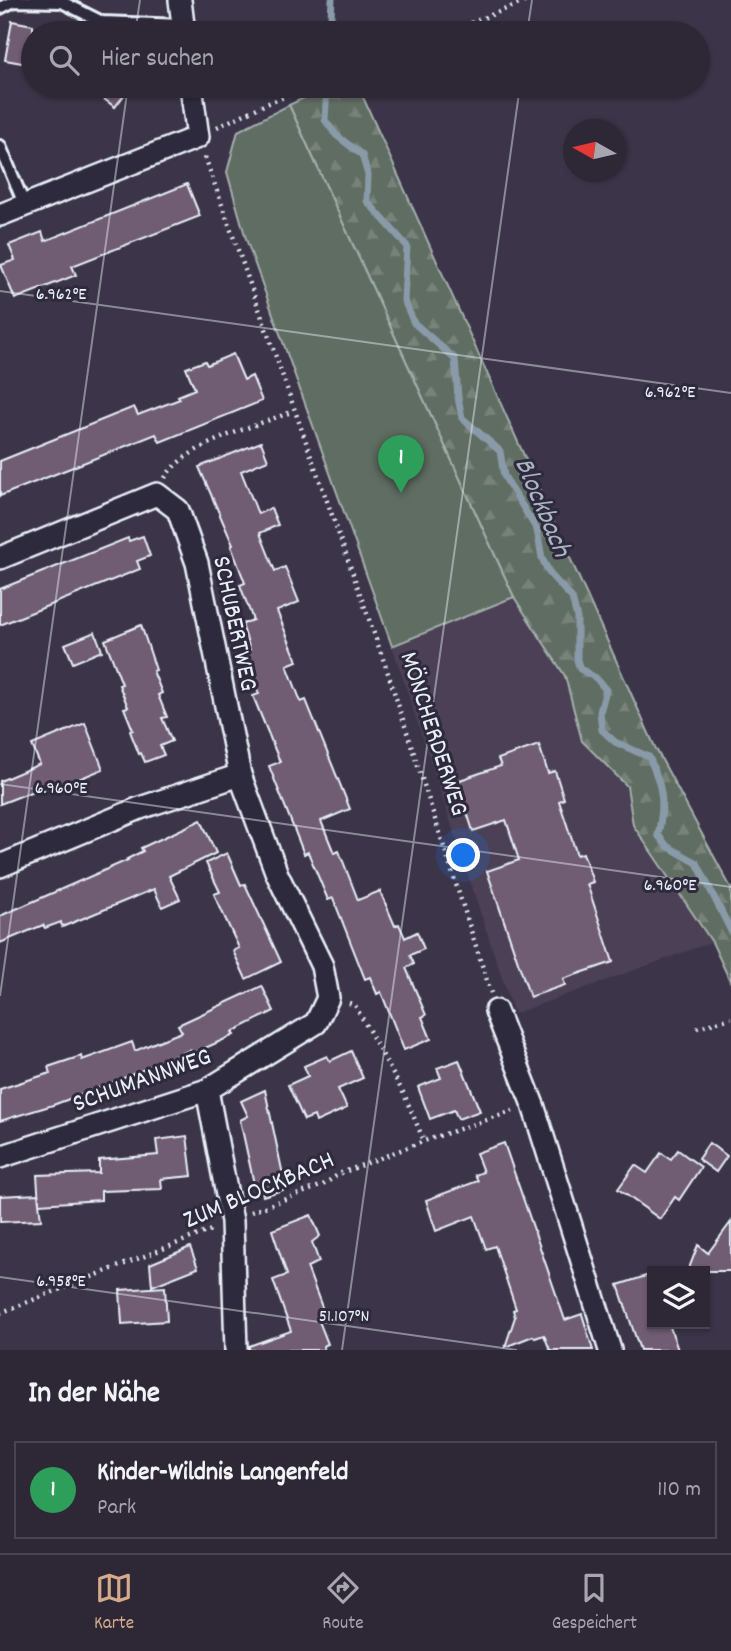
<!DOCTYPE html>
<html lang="de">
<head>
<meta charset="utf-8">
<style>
  :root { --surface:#2d2736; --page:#352f3e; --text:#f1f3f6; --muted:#a7a5ad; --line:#484451; --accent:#d6ab8b }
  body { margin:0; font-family:Dekko,sans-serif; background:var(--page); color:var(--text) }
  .controls { position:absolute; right:21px; bottom:21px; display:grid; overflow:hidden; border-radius:0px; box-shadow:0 2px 5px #0004 }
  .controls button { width:63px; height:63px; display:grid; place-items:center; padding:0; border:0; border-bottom:2px solid var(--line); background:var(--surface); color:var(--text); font:35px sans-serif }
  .compass { position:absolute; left:563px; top:119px; width:63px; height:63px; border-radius:50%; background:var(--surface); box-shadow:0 2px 5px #0004; rotate:278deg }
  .you { position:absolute; left:464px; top:856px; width:24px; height:24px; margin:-18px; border:5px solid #fff; border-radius:50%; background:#1a73e8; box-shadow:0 0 0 10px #1a73e833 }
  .badge { display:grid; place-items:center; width:46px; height:46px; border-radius:50%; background:var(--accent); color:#fff; font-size:23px; font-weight:700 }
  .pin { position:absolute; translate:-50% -58px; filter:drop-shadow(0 2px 4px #0008) }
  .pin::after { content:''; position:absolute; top:37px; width:24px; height:21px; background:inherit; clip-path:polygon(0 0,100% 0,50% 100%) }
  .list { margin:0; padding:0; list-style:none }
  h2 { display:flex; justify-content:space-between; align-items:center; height:91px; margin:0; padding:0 28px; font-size:30px }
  h2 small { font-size:23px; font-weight:400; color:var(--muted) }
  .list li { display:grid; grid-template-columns:46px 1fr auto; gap:21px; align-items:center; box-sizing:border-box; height:98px; margin:0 14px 14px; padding:0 14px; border:2px solid var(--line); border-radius:0px }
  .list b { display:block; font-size:26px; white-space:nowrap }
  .list p { margin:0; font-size:23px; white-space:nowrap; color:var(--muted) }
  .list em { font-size:23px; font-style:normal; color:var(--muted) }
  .icon { flex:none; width:38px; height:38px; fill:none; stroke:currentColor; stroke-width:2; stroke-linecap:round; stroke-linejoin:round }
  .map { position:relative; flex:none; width:731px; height:1350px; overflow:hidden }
  .search { position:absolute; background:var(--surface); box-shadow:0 2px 5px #0004; left:21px; right:21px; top:21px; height:77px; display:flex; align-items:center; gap:18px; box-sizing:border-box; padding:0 24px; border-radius:38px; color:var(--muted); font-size:26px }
  .sheet { height:203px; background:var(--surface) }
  nav { display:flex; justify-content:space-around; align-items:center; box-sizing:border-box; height:98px; border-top:2px solid var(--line); background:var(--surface); font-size:19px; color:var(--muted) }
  nav a { display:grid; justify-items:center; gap:4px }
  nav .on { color:var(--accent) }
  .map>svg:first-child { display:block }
  .built { fill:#4c4055 }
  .forest { fill:url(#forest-firs); stroke:#a4afad; stroke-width:2 }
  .park { fill:#616d62; stroke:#a4afad; stroke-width:2 }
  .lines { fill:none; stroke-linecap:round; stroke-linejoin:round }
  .stream { stroke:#899ba9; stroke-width:7 }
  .building { fill:#705c73; stroke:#e8f1f8; stroke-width:2 }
  .lane-casing { stroke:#e8f1f8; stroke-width:16 }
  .street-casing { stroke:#e8f1f8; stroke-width:26 }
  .path { stroke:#e8f1f8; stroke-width:4.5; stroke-dasharray:2 5; stroke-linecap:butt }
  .lane { stroke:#2f2a3d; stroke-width:10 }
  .street { stroke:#2f2a3d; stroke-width:21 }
  .ticks { fill:none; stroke:#e8f1f8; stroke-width:2; stroke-opacity:0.45 }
  .labels { text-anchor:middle; stroke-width:6; stroke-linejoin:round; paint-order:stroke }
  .street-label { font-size:26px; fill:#e8f1f8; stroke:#2f2a3d }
  .water-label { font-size:28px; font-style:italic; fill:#a9b7c3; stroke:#2f2a3d }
  .ticks-label { font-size:18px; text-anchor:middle; fill:#e8f1f8; stroke:#2f2a3d; stroke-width:6; stroke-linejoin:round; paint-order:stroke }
</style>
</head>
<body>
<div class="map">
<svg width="731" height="1350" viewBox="0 0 731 1350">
  <defs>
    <pattern id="forest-firs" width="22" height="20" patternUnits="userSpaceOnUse" patternTransform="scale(1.75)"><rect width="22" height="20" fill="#616d62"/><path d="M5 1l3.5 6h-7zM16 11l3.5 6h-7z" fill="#788279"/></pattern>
  </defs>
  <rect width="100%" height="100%" fill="#3c3448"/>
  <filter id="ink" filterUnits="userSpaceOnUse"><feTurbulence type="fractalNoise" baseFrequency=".0143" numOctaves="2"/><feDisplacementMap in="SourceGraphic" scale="14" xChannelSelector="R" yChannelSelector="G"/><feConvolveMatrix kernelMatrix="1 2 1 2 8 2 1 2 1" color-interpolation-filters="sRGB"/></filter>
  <g filter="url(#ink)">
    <polygon class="built" points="514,597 565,676 582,741 627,786 633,825 712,942 514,1014 392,646"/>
    <polygon class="forest" points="329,86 358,86 655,747 731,888 731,983 712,942 633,825 627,786 582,741 565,676 514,597 289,105"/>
    <polygon class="park" points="289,105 514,597 392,646 246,239 227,172 238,131"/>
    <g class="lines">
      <g class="stream">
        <polyline points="330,33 332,0"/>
        <path d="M327 86 325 120 336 135 362 155 368 175 367 201 407 246 404 300 414 323 455 359 458 397 462 418 500 451 504 476 537 530 542 558 549 573 572 598 577 618V660L580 669 596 678 606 690 600 712 602 730 615 742 649 757C663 787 665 803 658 835L667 846 697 863 731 931"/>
      </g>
    </g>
    <g class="building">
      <polygon points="12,21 33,25 33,65 5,60"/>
      <polygon points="86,86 131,86 115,107"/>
      <polygon points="187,184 200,216 72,266 76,275 15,299 1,265 15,260 9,245 42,232 45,241"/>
      <polygon points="233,354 244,380 252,376 262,401 160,442 156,434 0,496 0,461 134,407 138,415 180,399 178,396 195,389 186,368 205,361 207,365"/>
      <polygon points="261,442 268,460 241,471 258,514 271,508 278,525 260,533 275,571 285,567 299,602 277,611 297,661 287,665 301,702 306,700 350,809 321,821 334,853 339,851 358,900 380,891 395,926 399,924 405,938 417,932 424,949 410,955 414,964 406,968 426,1015 422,1017 431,1039 404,1050 381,992 377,994 370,977 365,979 333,898 328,900 308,852 304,854 269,766 280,762 253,696 259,694 242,653 250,650 242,624 253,620 240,585 245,583 231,546 233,545 199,467"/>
      <polygon points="143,536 150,556 137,561 140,569 0,625 0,589 128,538 129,541"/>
      <polygon points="141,625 156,670 153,671 162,693 158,695 167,717 162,718 172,741 160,746 164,755 145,762 141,753 139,754 130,731 133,730 124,708 128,707 119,685 122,684 105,640"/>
      <polygon points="95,632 102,651 73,663 65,644"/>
      <polygon points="85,723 103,769 50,791 49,785 0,804 0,781 40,764 32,745"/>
      <polygon points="539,745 548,773 555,771 564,799 559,801 577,855 583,853 593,882 587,884 613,962 563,979 565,985 530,997 487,871 519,860 506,820 473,831 457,781 501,766 498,759"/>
      <polygon points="201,820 216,853 169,876 180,899 162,907 154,889 62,927 61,922 45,928 43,925 0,943 0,916 128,860 127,859 143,851 141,848"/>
      <polygon points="227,853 241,885 245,884 281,962 246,979 233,951 239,948 214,894 220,892 206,863"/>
      <polygon points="262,986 274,1011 232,1032 234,1035 192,1054 190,1050 107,1085 53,1105 0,1121 0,1089 50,1073 48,1067 81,1056 82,1060 132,1042 135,1051 156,1042 182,1032 178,1025"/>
      <polygon points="351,1051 363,1078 338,1089 347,1108 316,1122 314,1116 304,1120 288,1085 308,1076 304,1066 327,1056 330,1061"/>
      <polygon points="459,1060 480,1111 458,1119 454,1110 430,1119 418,1087 441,1078 437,1068"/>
      <polygon points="265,1090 286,1189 263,1196 261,1183 254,1184 240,1120 248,1116 241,1101"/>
      <polygon points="187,1136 192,1176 161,1179 162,1189 101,1191 101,1200 39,1204 37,1175 99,1173 99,1160 158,1155 156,1140"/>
      <polygon points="504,1143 565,1320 582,1314 593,1350 550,1350 544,1335 535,1338 533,1336 505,1347 515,1317 513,1310 516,1309 495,1246 486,1249 474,1216 436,1231 426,1200 478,1181 475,1175 483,1172 476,1153"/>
      <polygon points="709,1143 727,1156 716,1172 698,1159"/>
      <polygon points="678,1150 701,1167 679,1200 675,1197 660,1219 618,1189 635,1165 647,1173 661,1153 671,1159"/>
      <polygon points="38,1194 41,1220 0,1222 0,1196"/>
      <polygon points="311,1215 320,1236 312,1242 319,1262 307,1267 326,1318 319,1321 328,1344 323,1346 324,1350 249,1350 249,1346 291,1331 273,1280 287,1275 272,1230"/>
      <polygon points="731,1222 731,1271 688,1271 698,1245 708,1253"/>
      <polygon points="190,1247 198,1268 152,1286 150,1264"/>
      <polygon points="652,1274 652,1324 669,1324 678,1350 640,1350 618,1285"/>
      <polygon points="165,1287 167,1321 122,1324 120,1290"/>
    </g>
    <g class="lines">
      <g class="lane-casing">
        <g id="lane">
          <polyline points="0,8 14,1 62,2 102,22 182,25"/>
          <polyline points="0,146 25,206"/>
        </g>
      </g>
      <g class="street-casing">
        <g id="street">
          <polyline points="180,0 184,33"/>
          <polyline points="0,215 198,137 191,86"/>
          <polyline points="0,558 157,494 178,510 197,563 240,775 277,874 322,966 328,998 316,1023 207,1090 0,1157"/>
          <polyline points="0,866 140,808 240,775"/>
          <polyline points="496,1011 533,1105 610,1350"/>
          <polyline points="207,1090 232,1221 236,1350"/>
        </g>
      </g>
      <g class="path">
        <polyline points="445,33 529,0"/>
        <polyline points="217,127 266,104 313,86"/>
        <polyline points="205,157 387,670 491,993"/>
        <path d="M165 478C184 444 258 426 293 411"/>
        <polyline points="349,1003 355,1005 404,1094 424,1141"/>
        <polyline points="697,1028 731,1018"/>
        <polyline points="251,1212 323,1185 339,1174 424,1141 513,1111"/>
        <polyline points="0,1313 211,1230"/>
      </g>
      <use href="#lane" class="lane"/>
      <use href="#street" class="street"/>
    </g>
  </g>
  <path class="ticks" d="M135 33 140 0M527 33 532 0M0 291 731 393M0 784 731 887M0 996 128 86M0 1277 517 1350M342 1350 520 86"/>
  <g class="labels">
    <g class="street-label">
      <text transform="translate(237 623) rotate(78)" y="9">SCHUBERTWEG</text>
      <text transform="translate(436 733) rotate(72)" y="9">MÖNCHERDERWEG</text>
      <text transform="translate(141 1078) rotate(-20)" y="9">SCHUMANNWEG</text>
      <text transform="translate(258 1188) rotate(-23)" y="9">ZUM BLOCKBACH</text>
    </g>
    <g class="water-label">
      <text transform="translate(545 506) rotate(67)" y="10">Blockbach</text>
    </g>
  </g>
  <g class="ticks-label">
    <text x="61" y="299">6.962°E</text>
    <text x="670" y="397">6.962°E</text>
    <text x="61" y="793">6.960°E</text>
    <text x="670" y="890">6.960°E</text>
    <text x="61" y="1286">6.958°E</text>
    <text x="344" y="1321">51.107°N</text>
  </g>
</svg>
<div class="controls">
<button><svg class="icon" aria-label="layers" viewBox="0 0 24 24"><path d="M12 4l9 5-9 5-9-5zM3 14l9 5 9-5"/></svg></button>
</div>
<svg class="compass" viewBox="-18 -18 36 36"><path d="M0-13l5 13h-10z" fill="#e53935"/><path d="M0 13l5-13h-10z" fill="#a7a5ad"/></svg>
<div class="you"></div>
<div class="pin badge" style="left:401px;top:493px;background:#2e9e5b">1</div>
<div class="search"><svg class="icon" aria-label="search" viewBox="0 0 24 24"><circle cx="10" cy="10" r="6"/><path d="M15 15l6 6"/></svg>Hier suchen</div>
</div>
<section class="sheet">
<h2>In der Nähe<small></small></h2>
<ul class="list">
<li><span class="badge" style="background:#2e9e5b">1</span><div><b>Kinder-Wildnis Langenfeld</b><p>Park</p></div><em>110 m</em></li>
</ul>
</section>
<nav>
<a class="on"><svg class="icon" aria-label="map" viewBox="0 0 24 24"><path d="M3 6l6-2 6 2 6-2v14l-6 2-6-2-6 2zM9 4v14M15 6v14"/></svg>Karte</a>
<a><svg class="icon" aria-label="directions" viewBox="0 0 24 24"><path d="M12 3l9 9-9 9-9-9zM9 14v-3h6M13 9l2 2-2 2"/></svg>Route</a>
<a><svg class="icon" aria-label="saved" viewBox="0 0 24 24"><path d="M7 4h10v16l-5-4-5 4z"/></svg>Gespeichert</a>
</nav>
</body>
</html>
